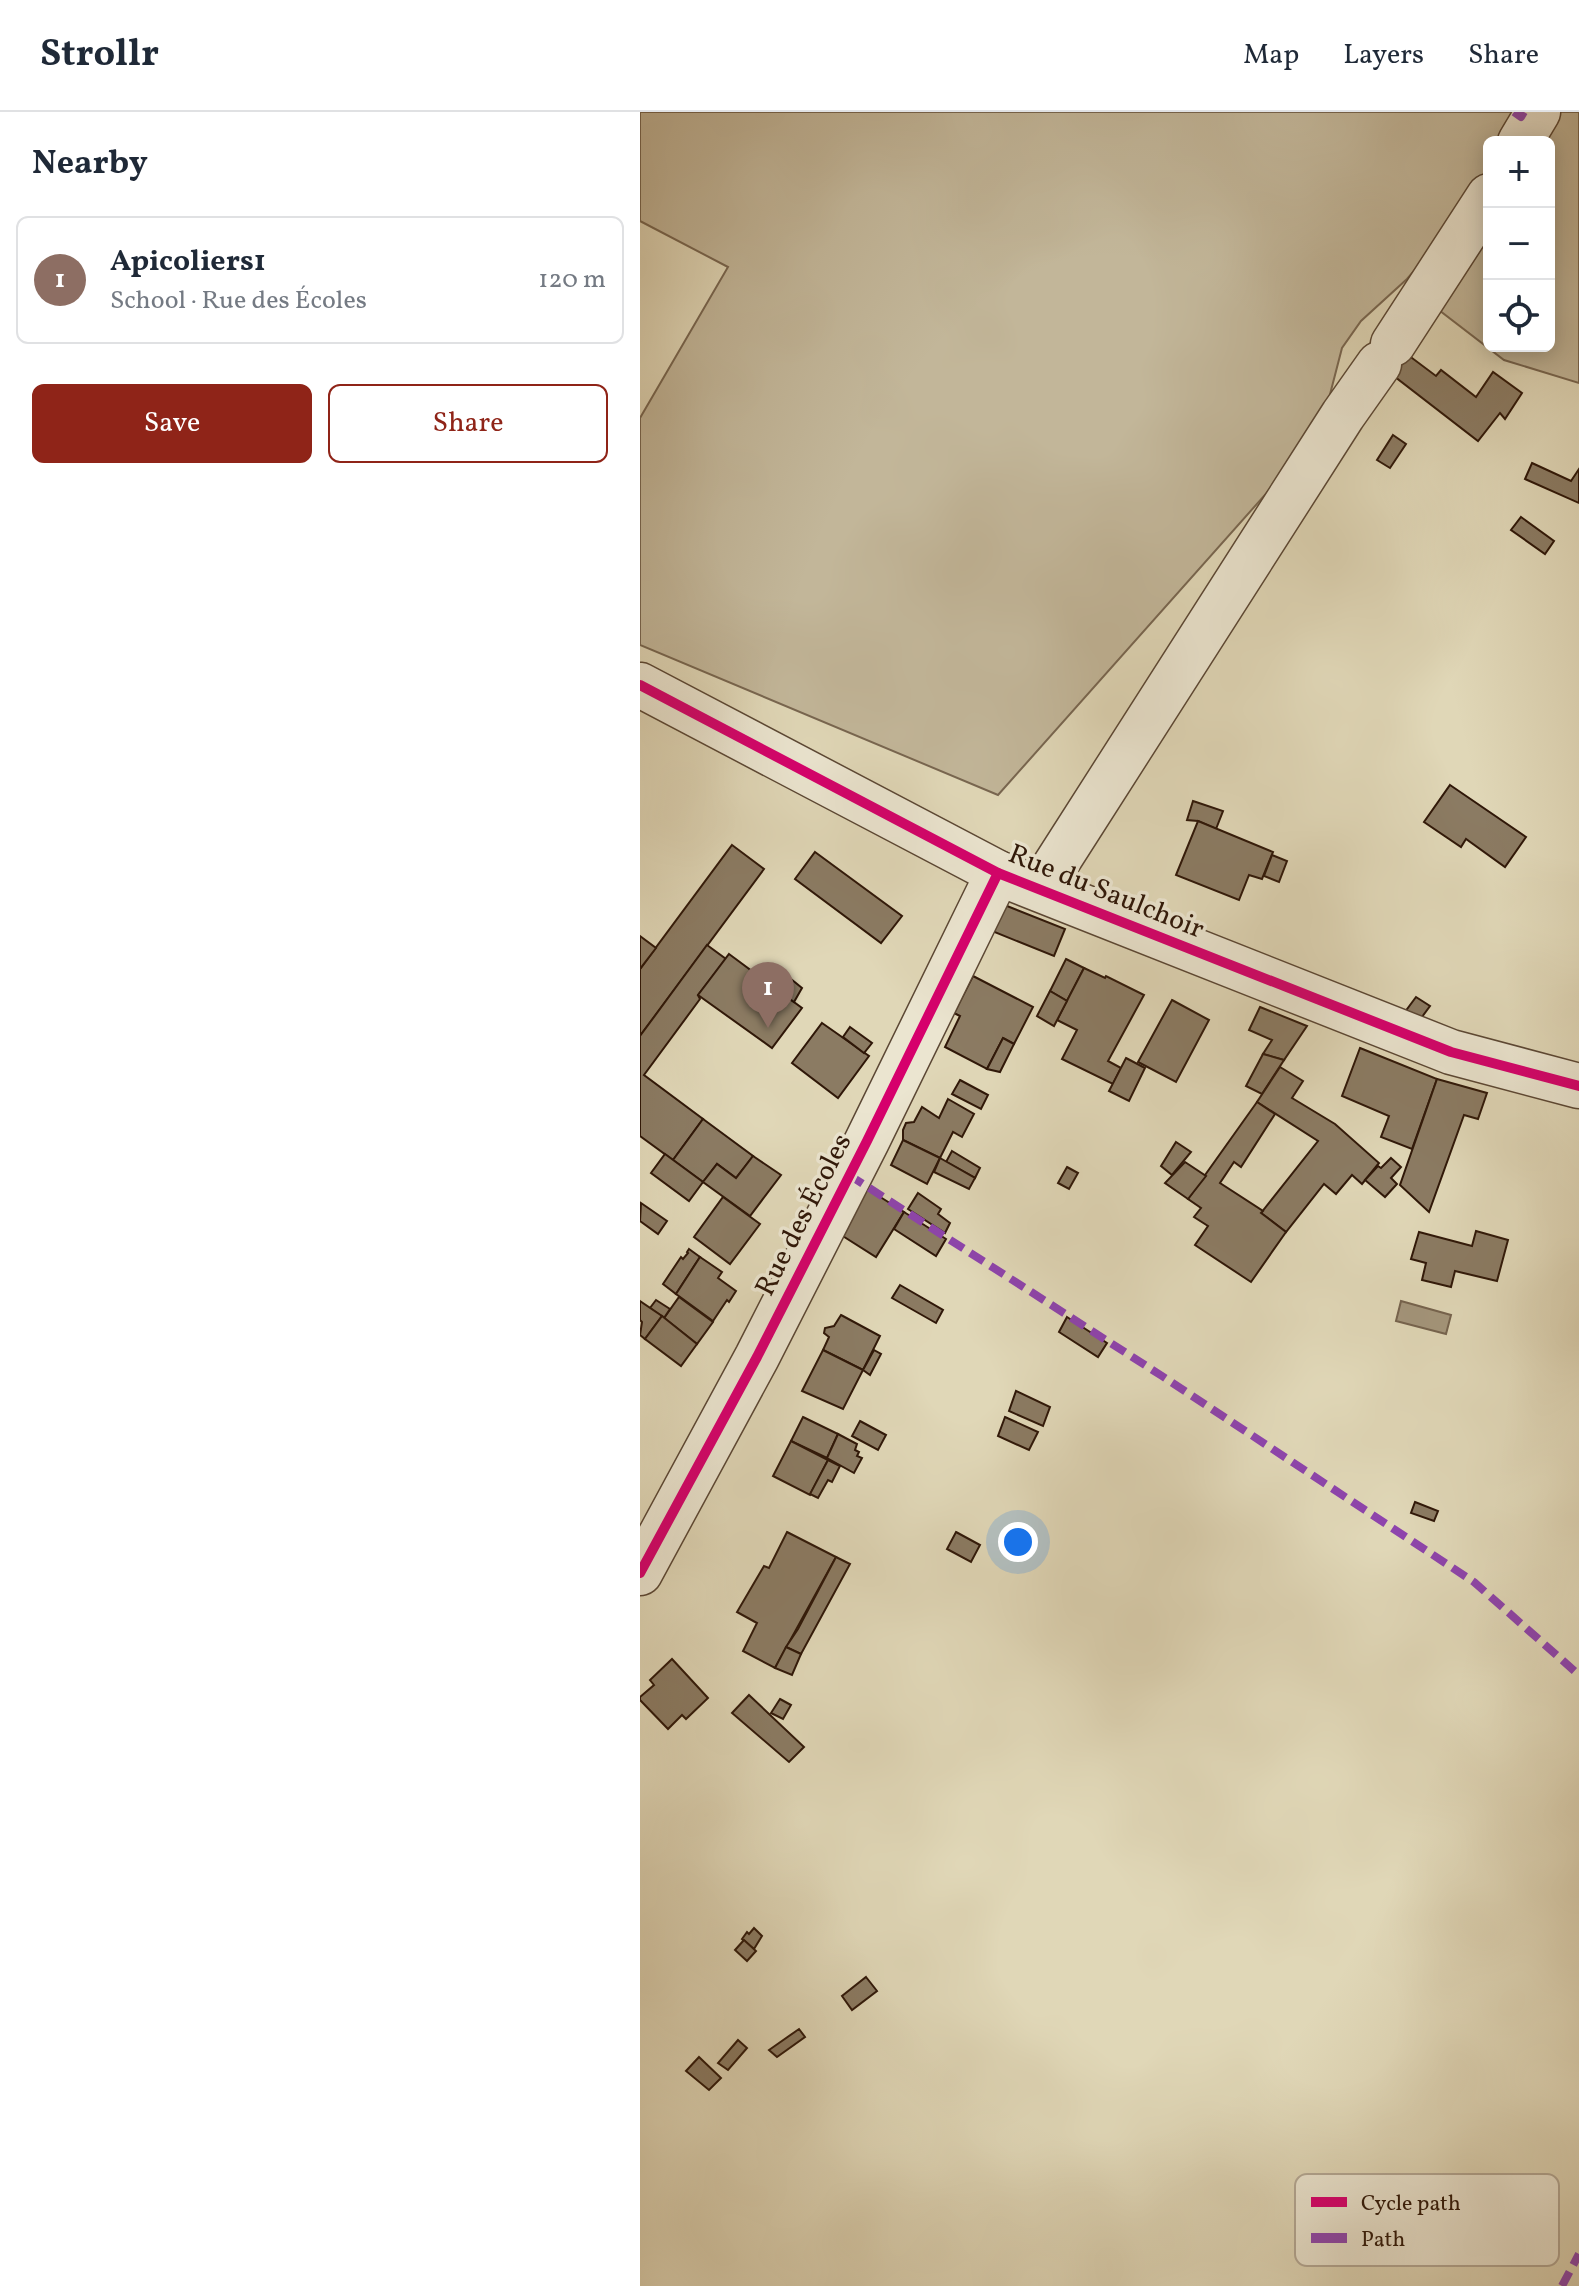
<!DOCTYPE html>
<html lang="en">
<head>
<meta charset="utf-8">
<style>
  :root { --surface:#fff; --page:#f2f2f3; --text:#1f2937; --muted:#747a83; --line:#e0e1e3; --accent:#8f2418 }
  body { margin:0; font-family:Vollkorn,serif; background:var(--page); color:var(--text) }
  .controls { position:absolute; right:24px; top:24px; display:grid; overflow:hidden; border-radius:12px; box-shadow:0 4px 20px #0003 }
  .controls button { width:72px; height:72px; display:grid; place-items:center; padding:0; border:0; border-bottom:2px solid var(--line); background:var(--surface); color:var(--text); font:40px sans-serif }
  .you { position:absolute; left:378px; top:1430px; width:28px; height:28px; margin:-20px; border:6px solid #fff; border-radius:50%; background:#1a73e8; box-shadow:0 0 0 12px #1a73e833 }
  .badge { display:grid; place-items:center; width:52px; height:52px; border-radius:50%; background:var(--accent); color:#fff; font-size:26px; font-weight:700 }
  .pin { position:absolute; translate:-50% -66px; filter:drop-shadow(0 2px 4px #0008) }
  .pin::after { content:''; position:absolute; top:42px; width:28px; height:24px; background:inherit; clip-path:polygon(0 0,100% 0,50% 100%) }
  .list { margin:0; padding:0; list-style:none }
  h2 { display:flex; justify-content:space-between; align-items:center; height:104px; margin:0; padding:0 32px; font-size:34px }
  h2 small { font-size:26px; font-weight:400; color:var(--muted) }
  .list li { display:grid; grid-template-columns:52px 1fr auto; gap:24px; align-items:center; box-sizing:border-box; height:128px; margin:0 16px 16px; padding:0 16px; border:2px solid var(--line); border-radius:12px }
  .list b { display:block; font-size:30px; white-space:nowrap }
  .list p { margin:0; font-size:26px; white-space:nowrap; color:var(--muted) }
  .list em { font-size:26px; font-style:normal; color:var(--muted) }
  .actions { display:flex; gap:16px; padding:24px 32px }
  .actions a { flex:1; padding:18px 0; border:2px solid var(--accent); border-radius:12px; text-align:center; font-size:28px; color:var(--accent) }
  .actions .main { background:var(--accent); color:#fff }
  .icon { flex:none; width:44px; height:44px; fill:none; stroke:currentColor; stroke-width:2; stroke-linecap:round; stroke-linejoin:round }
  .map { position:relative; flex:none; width:939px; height:2174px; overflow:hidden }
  header { display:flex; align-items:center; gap:48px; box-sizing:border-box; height:112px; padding:0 40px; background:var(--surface); border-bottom:2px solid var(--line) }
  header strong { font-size:38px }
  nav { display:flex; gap:44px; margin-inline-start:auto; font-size:28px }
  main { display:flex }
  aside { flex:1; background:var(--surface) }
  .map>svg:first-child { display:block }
  .green { fill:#c2b699; stroke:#786650; stroke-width:2 }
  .water { fill:#a4967c; stroke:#75634e; stroke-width:2 }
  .building { fill:#8b7b63; stroke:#2f1708; stroke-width:2 }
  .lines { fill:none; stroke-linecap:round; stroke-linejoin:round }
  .minor-casing { stroke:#5b4734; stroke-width:47 }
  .minor { stroke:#ebe5d0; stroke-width:44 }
  .quiet { stroke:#8e44ad; stroke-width:8; stroke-dasharray:16 8; stroke-linecap:butt }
  .cycleway-casing { stroke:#ebe5d0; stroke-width:15 }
  .cycleway { stroke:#d6006c; stroke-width:10 }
  .labels { text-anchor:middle; stroke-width:7; stroke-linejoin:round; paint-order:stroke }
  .street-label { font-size:28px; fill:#2f1708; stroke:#ebe5d0 }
  .key { fill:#ebe5d0; stroke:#b3a794; stroke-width:2 }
  .key-label { font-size:22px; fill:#2f1708 }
</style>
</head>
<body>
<header>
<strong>Strollr</strong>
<nav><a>Map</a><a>Layers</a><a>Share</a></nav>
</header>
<main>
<aside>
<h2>Nearby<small></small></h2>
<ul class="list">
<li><span class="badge" style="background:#8d6e63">1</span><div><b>Apicoliers1</b><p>School · Rue des Écoles</p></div><em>120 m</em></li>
</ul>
<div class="actions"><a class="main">Save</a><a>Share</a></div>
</aside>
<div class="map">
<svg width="939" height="2174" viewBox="0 0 939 2174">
  <rect width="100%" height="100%" fill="#e0d7b7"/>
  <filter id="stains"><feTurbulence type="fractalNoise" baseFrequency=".0025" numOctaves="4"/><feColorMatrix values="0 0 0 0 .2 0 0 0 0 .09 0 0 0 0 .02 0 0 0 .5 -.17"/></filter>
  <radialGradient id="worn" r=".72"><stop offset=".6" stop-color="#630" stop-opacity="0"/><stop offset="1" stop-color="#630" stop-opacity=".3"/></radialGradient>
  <g class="green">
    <polygon points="0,0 884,0 866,30 849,30 849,60 827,98 767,167 721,209 702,236 680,321 358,683 0,533 0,306 88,155 0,109"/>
    <polygon points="914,0 939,0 939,271 864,248 795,195 849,112 849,234 909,234 909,30 894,30"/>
  </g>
  <polygon class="water" points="761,1189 811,1203 806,1222 756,1209"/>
  <g class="building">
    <polygon points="744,225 796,264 801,258 836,285 853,260 882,281 865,307 860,301 838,329 728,244"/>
    <polygon points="753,323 766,332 750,356 737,348"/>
    <polygon points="892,351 931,369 939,357 939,391 885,367"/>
    <polygon points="881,405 914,429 905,442 871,418"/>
    <polygon points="810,673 886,725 865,755 826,727 821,735 784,710"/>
    <polygon points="553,689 583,699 576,717 558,709 547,708"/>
    <polygon points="558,709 633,740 622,767 609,763 599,788 536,763"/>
    <polygon points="92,733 124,757 0,924 0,857"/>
    <polygon points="175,740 262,804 241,831 155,767"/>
    <polygon points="632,743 647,749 639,770 624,764"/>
    <polygon points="362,792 425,817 414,844 352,819"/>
    <polygon points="0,824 16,836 0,857"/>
    <polygon points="67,833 86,847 58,883 60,887 4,963 63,1007 33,1048 0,1024 0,924"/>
    <polygon points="89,842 162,896 132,936 58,883"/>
    <polygon points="426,847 444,856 427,889 410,879"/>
    <polygon points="444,856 465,866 466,864 504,883 468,949 481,956 473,972 422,947 437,918 417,908"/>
    <polygon points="146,863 162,876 154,890 135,876"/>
    <polygon points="333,864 393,895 374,932 363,926 347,957 305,935 320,904 314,901"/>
    <polygon points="410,879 427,889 414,914 397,904"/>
    <polygon points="776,885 790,894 779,909 762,904"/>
    <polygon points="532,888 569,908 536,970 498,950"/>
    <polygon points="620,895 667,914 644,948 623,942 632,928 609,918"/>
    <polygon points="182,911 229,944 198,986 152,951"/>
    <polygon points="210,915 232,931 224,941 203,925"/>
    <polygon points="363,926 374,932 360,960 347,957"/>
    <polygon points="720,936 797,967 772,1037 741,1025 749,1004 702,984"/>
    <polygon points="623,942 644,948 622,982 606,974"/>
    <polygon points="486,946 505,956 489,989 469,979"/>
    <polygon points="640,955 663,969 652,986 695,1012 739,1051 722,1072 712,1063 696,1082 684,1072 646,1120 621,1101 678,1029 617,990"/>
    <polygon points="797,967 847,981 838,1007 824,1003 789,1100 760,1073"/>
    <polygon points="320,968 348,983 341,997 312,982"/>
    <polygon points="308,987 334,1002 322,1025 313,1020 300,1046 263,1028 263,1018 266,1011 274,1010 282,995 299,1006"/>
    <polygon points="617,990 635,1002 601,1055 594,1050 580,1071 623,1099 621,1101 646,1120 611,1170 555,1133 568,1114 554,1105 561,1096 548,1087"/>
    <polygon points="63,1007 113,1044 96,1066 77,1052 63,1070 33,1048"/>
    <polygon points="263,1028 300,1046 287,1072 251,1053"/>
    <polygon points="536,1030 551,1040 532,1063 521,1054"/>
    <polygon points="312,1039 340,1056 335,1066 306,1050"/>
    <polygon points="25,1042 63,1070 49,1089 11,1061"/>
    <polygon points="113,1044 141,1063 110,1104 63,1070 77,1052 96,1066"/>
    <polygon points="300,1046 335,1066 329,1077 294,1060"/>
    <polygon points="751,1046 761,1055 751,1066 757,1072 745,1085 725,1068 738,1054 741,1056"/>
    <polygon points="545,1050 566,1064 548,1087 525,1071"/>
    <polygon points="427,1055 438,1061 429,1077 418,1071"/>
    <polygon points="226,1076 264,1100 236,1145 198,1121"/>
    <polygon points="278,1081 301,1097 298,1102 310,1111 305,1121 268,1097"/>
    <polygon points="83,1085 120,1112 90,1152 54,1125"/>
    <polygon points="1,1091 27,1109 18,1122 0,1109"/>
    <polygon points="264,1100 306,1127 296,1144 254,1117"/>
    <polygon points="836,1119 868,1128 857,1169 815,1159 811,1175 782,1168 786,1151 771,1147 779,1120 832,1134"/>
    <polygon points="49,1137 60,1145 36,1182 23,1172 41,1145 43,1147 48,1141 47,1140"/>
    <polygon points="60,1145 82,1160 78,1166 96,1179 89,1190 87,1188 73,1209 36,1182"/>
    <polygon points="260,1173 303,1198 296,1211 252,1186"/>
    <polygon points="39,1185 73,1210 57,1232 24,1206"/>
    <polygon points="16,1188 30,1197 24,1206 10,1196"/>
    <polygon points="0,1189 22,1204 5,1227 0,1223 2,1210 0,1208"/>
    <polygon points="201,1203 240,1224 223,1258 183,1238 189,1225 184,1221 185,1216 194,1214"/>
    <polygon points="22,1204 57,1232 41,1254 5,1227"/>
    <polygon points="427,1205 467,1231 458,1245 419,1220"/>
    <polygon points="183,1238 223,1258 203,1297 162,1279"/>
    <polygon points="234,1238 241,1242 230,1263 223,1258"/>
    <polygon points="376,1279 410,1295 403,1314 369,1299"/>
    <polygon points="163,1305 198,1322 187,1346 151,1329"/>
    <polygon points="365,1305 398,1320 389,1338 358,1324"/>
    <polygon points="220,1309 246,1323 238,1338 212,1324"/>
    <polygon points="198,1322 217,1332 215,1338 219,1340 217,1344 222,1346 214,1361 187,1346"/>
    <polygon points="151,1329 188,1348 170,1383 133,1364"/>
    <polygon points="188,1348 200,1354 192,1370 188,1368 178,1386 170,1382"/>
    <polygon points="775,1390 798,1399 794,1409 771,1401"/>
    <polygon points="147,1420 196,1445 135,1556 103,1539 117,1511 97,1500 124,1454 129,1456"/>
    <polygon points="316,1420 340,1433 331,1450 307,1437"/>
    <polygon points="196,1445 210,1452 161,1542 146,1535 158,1517"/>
    <polygon points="146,1535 161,1542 152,1563 135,1556"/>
    <polygon points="32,1547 68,1586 46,1607 42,1603 28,1617 0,1588 0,1585 14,1573 10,1568"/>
    <polygon points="109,1583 164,1635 149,1650 92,1601"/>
    <polygon points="140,1587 151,1593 143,1607 131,1601"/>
    <polygon points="114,1816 122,1824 114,1837 102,1827 107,1820 109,1822"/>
    <polygon points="104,1828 116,1839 107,1849 95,1838"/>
    <polygon points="226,1865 237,1879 212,1898 202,1884"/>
    <polygon points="159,1917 165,1925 137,1945 129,1938"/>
    <polygon points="98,1928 107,1936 88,1958 78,1951"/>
    <polygon points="59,1945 81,1966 69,1978 46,1959"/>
  </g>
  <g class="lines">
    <g class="minor-casing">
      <g id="minor">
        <polyline points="880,30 898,0"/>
        <polyline points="753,232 849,84"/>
        <polyline points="0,573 358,761 811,940 939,974"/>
        <polyline points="400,777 703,303 739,252"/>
        <polyline points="0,1461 117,1245 227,1029 358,761"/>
      </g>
    </g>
    <use href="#minor" class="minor"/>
    <g class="quiet">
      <polyline points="874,0 881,5 884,0"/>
      <polyline points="209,1063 522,1264 834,1470 939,1563"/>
      <polyline points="922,2174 939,2142"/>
    </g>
    <g class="cycleway-casing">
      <g id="cycleway">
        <polyline points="0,573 358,761 811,940 939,974"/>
        <polyline points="0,1461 117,1245 227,1029 358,761"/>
      </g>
    </g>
    <use href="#cycleway" class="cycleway"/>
  </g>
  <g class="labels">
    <g class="street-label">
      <text transform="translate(467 778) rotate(22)" y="10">Rue du Saulchoir</text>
      <text transform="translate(162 1102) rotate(-63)" y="10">Rue des Écoles</text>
    </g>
  </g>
  <rect x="655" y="2062" width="264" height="92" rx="12" class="key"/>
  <rect x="671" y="2085" width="36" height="10" fill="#d6006c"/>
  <rect x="671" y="2121" width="36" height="10" fill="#8e44ad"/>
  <g class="key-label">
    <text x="721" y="2098">Cycle path</text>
    <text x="721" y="2134">Path</text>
  </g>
  <rect width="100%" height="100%" filter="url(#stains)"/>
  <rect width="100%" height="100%" fill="url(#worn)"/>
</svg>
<div class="controls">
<button>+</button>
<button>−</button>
<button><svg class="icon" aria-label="locate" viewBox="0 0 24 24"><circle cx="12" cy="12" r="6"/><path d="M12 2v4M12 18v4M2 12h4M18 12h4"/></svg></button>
</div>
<div class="you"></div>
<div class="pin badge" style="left:128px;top:916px;background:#8d6e63">1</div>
</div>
</main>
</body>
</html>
